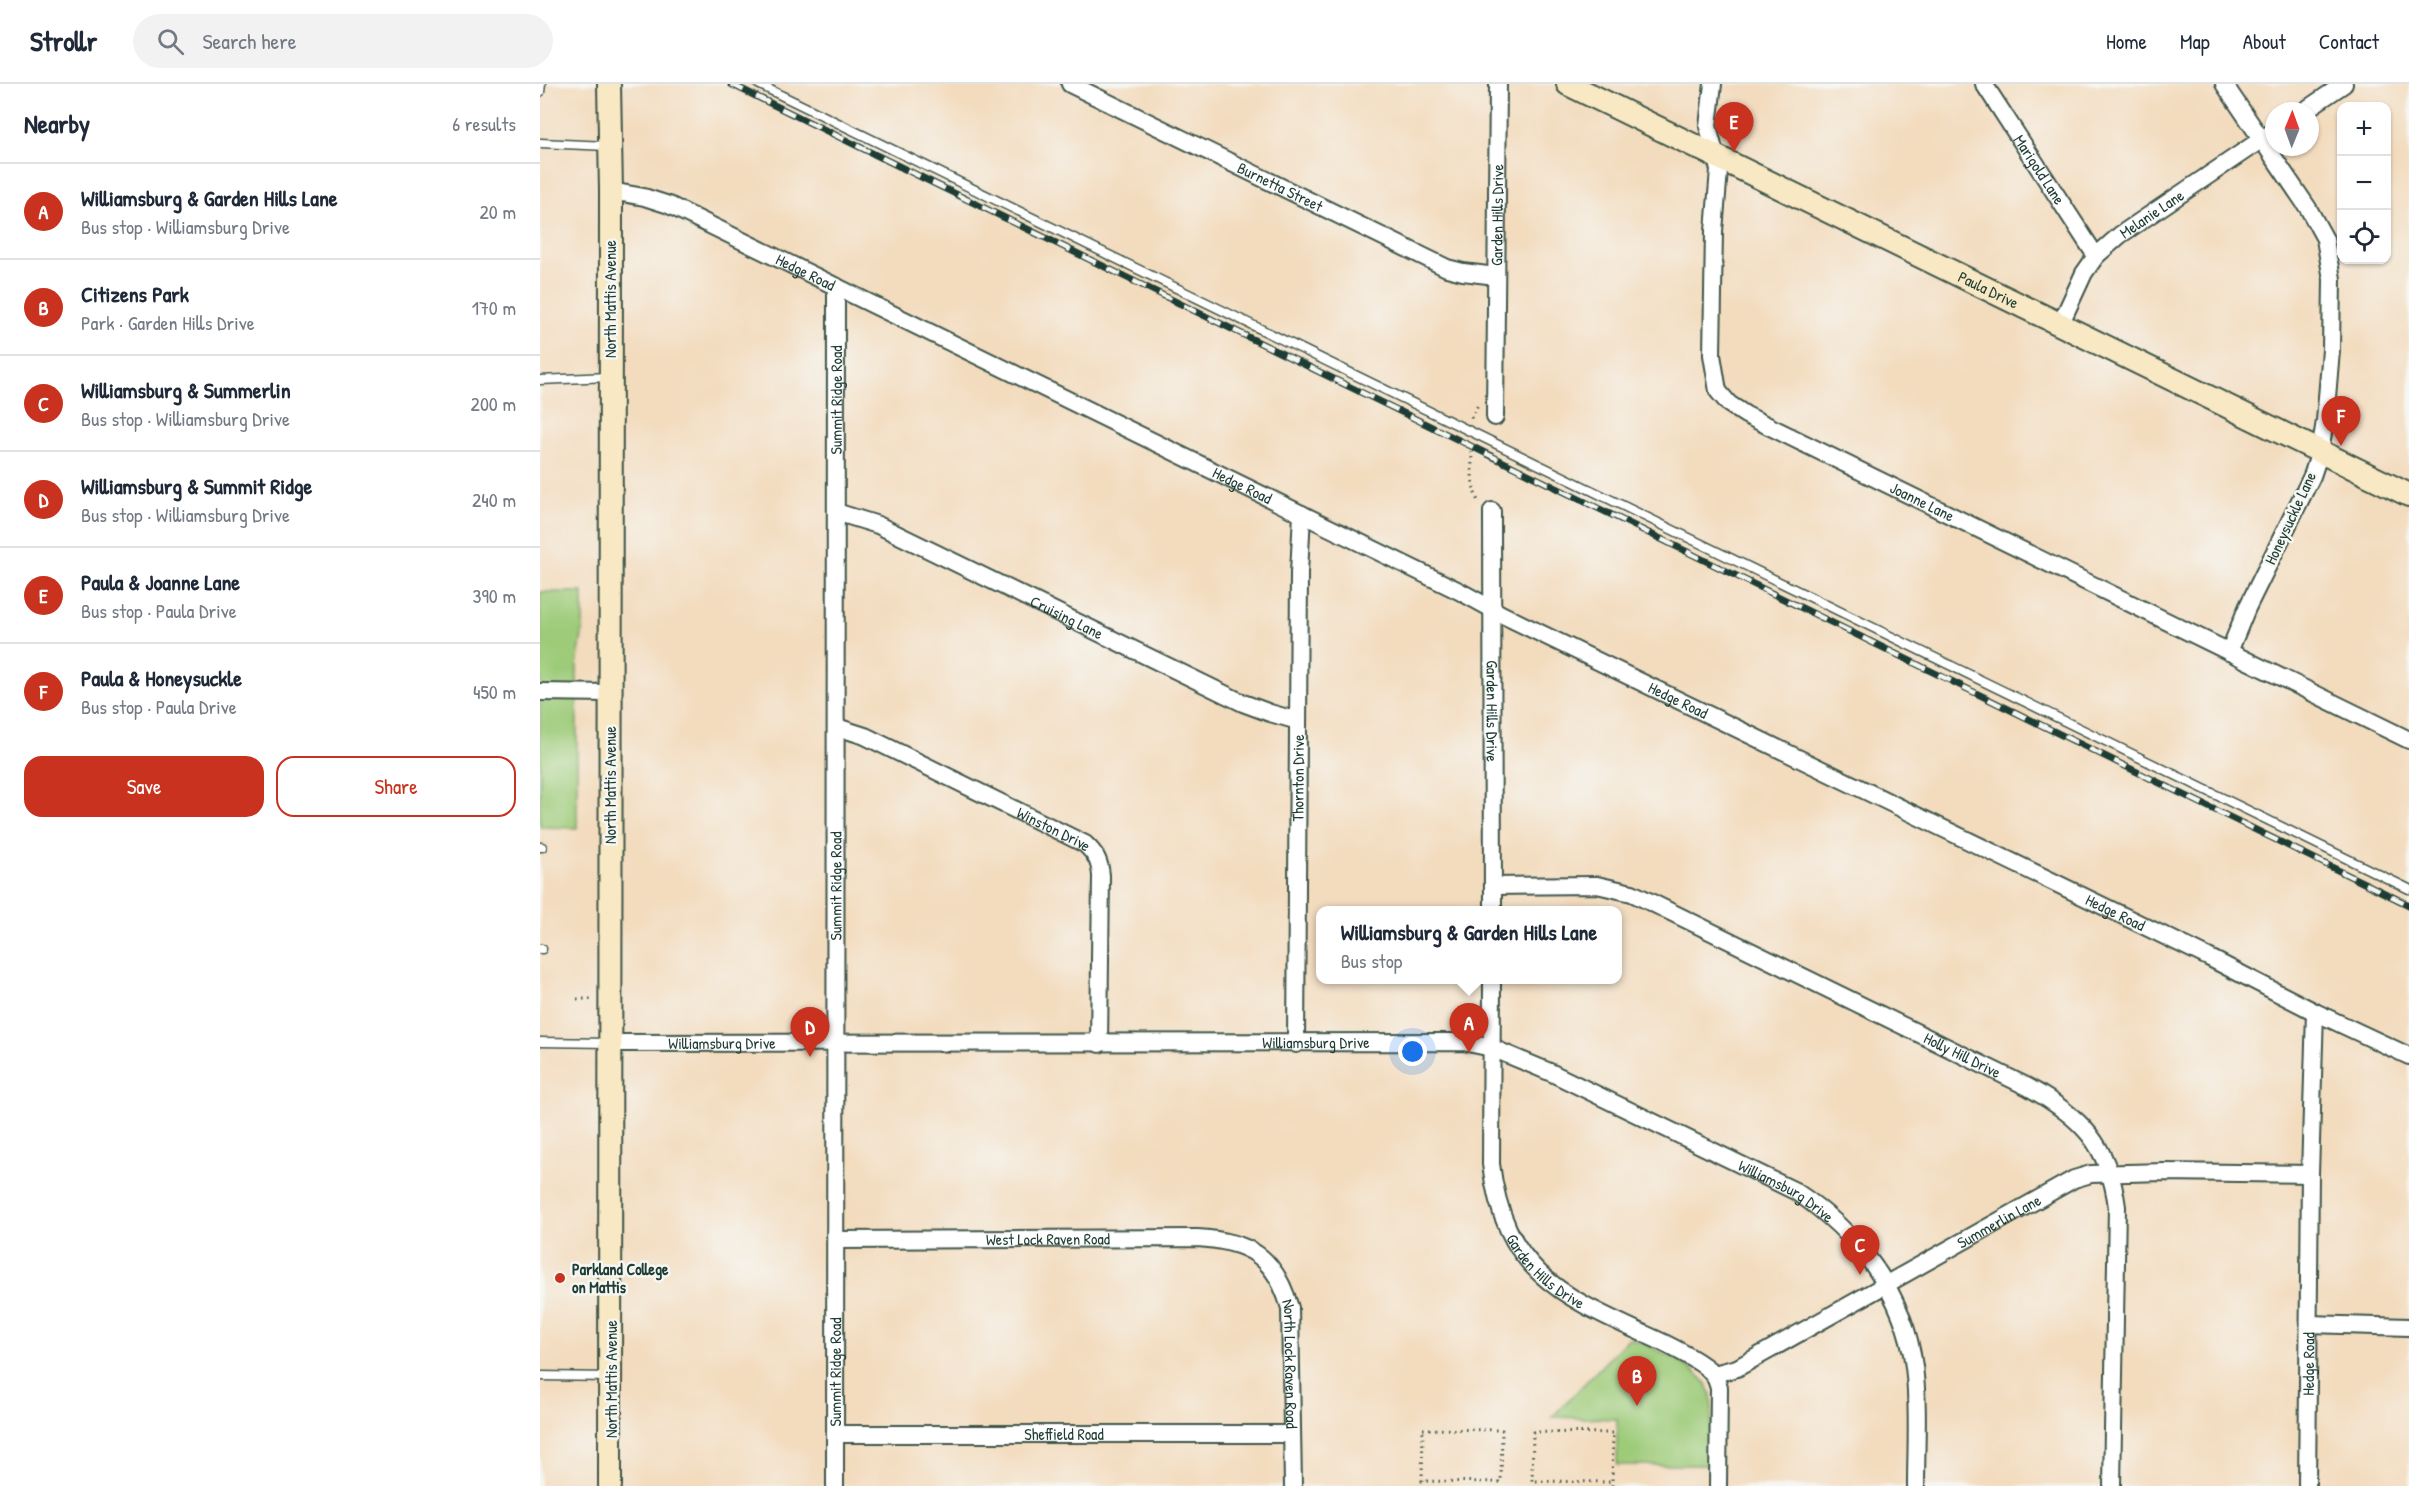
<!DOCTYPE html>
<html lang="en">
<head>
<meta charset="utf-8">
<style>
  :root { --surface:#fff; --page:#f2f2f3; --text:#1f2937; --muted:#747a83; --line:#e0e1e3; --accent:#c8321e }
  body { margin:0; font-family:"Patrick Hand",sans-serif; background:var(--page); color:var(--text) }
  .controls { position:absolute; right:18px; top:18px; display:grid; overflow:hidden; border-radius:12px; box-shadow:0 2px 4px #0004 }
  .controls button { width:54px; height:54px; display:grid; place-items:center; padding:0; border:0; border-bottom:2px solid var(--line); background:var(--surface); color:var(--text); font:30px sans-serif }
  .compass { position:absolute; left:1725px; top:18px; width:54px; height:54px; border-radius:50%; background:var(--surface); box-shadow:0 2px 4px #0004; rotate:1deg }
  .you { position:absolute; left:873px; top:968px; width:21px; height:21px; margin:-15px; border:4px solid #fff; border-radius:50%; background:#1a73e8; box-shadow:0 0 0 9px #1a73e833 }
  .badge { display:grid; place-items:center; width:39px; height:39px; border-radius:50%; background:var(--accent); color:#fff; font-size:20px; font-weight:700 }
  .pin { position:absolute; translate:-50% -50px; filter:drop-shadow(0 2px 3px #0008) }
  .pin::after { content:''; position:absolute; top:32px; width:21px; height:18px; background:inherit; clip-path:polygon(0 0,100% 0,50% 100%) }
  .popup { position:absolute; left:776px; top:822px; width:306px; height:78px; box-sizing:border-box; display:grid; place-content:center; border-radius:12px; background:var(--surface); filter:drop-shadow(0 2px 4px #0005); font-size:20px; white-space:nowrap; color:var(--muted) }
  .popup b { font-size:22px; color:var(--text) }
  .popup::after { content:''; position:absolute; left:50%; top:100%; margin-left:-12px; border:12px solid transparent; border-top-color:var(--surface) }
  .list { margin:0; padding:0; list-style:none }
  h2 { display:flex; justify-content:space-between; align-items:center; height:78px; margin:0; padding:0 24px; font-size:26px }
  h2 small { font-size:20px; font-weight:400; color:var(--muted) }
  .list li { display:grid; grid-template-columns:39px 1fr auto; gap:18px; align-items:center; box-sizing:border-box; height:96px; padding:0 24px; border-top:2px solid var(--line) }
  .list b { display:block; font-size:22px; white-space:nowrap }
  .list p { margin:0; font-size:20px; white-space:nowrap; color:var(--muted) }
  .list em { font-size:20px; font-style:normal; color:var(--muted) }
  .actions { display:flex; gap:12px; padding:18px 24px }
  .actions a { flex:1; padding:14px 0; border:2px solid var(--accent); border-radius:18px; text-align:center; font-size:21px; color:var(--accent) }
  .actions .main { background:var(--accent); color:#fff }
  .icon { flex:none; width:33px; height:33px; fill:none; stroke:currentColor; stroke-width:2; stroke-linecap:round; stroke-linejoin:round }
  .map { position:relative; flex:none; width:1869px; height:1402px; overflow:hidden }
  header { display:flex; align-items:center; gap:36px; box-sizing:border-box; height:84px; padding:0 30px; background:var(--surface); border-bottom:2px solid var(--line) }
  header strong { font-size:28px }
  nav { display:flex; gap:33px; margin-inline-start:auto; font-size:21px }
  .search { width:420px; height:54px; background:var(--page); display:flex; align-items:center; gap:15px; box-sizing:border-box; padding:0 21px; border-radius:33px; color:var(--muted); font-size:22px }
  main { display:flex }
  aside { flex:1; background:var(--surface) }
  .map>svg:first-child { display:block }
  .green { fill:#9dcb78; stroke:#5e8456; stroke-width:1.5 }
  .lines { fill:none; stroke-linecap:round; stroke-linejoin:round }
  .lane-casing { stroke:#3f5549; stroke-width:11 }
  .street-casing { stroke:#3f5549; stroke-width:20 }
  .secondary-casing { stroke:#3f5549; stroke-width:26 }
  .path { stroke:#3f5549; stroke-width:3; stroke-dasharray:1.5 4.5; stroke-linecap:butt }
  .lane { stroke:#fff; stroke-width:8 }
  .street { stroke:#fff; stroke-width:16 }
  .secondary { stroke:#f8e8c3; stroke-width:22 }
  .rail-casing { stroke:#1f3d34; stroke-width:7 }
  .rail { stroke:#f6f6f2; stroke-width:4.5; stroke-dasharray:14; stroke-linecap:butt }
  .poi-dot { fill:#c8321e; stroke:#f6f6f2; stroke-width:2 }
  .labels { text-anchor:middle; stroke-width:5; stroke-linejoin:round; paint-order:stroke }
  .street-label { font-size:16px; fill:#1f3d34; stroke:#f6f6f2 }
  .poi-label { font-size:16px; font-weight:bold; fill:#1f3d34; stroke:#f6f6f2; text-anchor:start }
</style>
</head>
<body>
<header>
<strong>Strollr</strong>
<div class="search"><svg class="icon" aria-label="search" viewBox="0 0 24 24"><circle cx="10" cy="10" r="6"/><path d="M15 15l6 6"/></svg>Search here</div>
<nav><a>Home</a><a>Map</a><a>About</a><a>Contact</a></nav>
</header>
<main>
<aside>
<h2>Nearby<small>6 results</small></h2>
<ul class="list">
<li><span class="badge">A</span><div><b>Williamsburg &amp; Garden Hills Lane</b><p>Bus stop · Williamsburg Drive</p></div><em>20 m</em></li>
<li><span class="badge">B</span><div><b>Citizens Park</b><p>Park · Garden Hills Drive</p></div><em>170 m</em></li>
<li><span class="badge">C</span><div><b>Williamsburg &amp; Summerlin</b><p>Bus stop · Williamsburg Drive</p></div><em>200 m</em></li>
<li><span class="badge">D</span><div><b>Williamsburg &amp; Summit Ridge</b><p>Bus stop · Williamsburg Drive</p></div><em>240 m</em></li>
<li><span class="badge">E</span><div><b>Paula &amp; Joanne Lane</b><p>Bus stop · Paula Drive</p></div><em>390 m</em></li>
<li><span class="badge">F</span><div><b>Paula &amp; Honeysuckle</b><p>Bus stop · Paula Drive</p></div><em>450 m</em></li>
</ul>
<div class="actions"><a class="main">Save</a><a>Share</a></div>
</aside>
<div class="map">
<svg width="1869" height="1402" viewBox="0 0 1869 1402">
  <rect width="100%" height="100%" fill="#f6f6f2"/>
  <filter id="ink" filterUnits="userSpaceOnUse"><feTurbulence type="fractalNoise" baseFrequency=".0167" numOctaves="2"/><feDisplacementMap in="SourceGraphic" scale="12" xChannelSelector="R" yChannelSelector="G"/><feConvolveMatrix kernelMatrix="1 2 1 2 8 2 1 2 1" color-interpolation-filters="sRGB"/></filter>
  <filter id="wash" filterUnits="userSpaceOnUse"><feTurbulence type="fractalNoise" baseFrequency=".008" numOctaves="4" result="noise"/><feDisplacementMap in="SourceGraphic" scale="24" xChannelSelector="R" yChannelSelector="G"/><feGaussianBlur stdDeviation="1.35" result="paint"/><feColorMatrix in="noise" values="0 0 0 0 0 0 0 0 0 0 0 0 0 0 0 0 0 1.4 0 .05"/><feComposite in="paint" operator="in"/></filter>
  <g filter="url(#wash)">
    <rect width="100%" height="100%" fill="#f3dbbd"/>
    <g class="green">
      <polygon points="0,508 43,508 43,544 37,582 37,744 0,743"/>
      <path d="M1089 1254C1111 1263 1166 1284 1171 1311 1174 1327 1169 1363 1168 1381H1077V1335L1012 1333Z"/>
    </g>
  </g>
  <g filter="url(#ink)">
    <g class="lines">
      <g class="lane-casing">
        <g id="lane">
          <polyline points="218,0 1869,805"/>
          <polyline points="0,8 1,0"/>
          <polyline points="0,59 68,62"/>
          <polyline points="0,296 69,293"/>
          <polyline points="0,763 2,763"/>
          <polyline points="0,865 2,865"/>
          <polyline points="0,958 69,959"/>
          <polyline points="0,1292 70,1293"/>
        </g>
      </g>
      <g class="street-casing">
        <g id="street">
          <path id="s1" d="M530 0 907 184 923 188 956 192"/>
          <path id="s2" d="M1173 0 1168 42 1179 86 1174 147 1172 271 1178 307 1189 320 1206 331 1869 656"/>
          <path id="s3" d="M1444 0 1556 172"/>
          <polyline points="1684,0 1768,124 1785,155 1792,195 1791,266 1785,337 1780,368 1772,392 1707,524 1689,568"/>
          <polyline points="1764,27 1804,0"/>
          <path id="s4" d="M71 107 104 113 129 121 919 507 963 531 1668 873 1775 928 1869 972"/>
          <path id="s5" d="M1520 241 1544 189 1556 172 1580 151 1734 47"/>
          <path id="s6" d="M955 333 958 0"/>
          <path id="s7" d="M952 427 953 826"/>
          <path id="s8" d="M296 428 338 441 703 619 730 629 758 637"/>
          <polyline points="0,608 70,609"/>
          <path id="s9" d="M297 643 325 652 545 760C556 770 560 778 561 792L559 960"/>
          <path id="s10" d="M953 802 1057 801 1092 809 1488 1003C1541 1033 1569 1060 1577 1123L1572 1402"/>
          <path id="s11" d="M952 896 951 1080C965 1195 1030 1215 1124 1259 1136 1265 1167 1281 1174 1291 1176 1295 1178 1300 1179 1304L1178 1402"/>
          <path id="s12" d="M70 959 923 958 952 964 1012 989 1255 1107C1316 1147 1365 1209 1374 1283 1379 1322 1376 1363 1376 1402"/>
          <path id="s13" d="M756 960 759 489 762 430"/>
          <path id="s14" d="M296 1156 657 1154C709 1157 735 1172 750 1224L753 1402"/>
          <polyline points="1769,1240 1869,1243"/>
          <path id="s15" d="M1174 1290 1197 1284 1534 1095 1551 1090 1624 1088 1770 1090"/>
          <path id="s16" d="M296 1350H751"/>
          <path id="s17" d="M295 1402 296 202"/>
          <path id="s18" d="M1767 1402 1770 1090 1775 928"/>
        </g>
      </g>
      <g class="secondary-casing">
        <g id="secondary">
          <polyline points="69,0 71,107 70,1402"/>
          <path id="s19" d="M1028 0 1869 411"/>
        </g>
      </g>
      <g class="path">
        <polyline points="931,334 939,319"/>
        <path d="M932 361C932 381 930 402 939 419"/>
        <polyline points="37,915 53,915"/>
        <polygon points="883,1345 962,1346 961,1398 882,1397"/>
        <polyline points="1072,1402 1072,1398 1073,1349 993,1348 992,1397 1072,1398"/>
      </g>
      <use href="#lane" class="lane"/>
      <use href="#street" class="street"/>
      <use href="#secondary" class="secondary"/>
      <g class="rail-casing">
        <polyline id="rail" points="191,0 1869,821"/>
      </g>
      <use href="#rail" class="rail"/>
    </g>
  </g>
  <circle class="poi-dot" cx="20" cy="1194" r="6"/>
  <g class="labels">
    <g class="street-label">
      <text dy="6" stroke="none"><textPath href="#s3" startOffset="102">Marigold Lane</textPath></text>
      <text dy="6" stroke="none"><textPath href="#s1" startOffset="234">Burnetta Street</textPath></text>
      <text dy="6" stroke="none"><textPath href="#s5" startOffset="148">Melanie Lane</textPath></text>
      <text dy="6" stroke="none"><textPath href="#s6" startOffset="202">Garden Hills Drive</textPath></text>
      <text dy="6" stroke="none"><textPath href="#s4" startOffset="212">Hedge Road</textPath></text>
      <text dy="6" stroke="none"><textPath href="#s19" startOffset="468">Paula Drive</textPath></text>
      <text transform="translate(70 215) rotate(-90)" y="6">North Mattis Avenue</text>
      <text dy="6" stroke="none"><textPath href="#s17" startOffset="1086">Summit Ridge Road</textPath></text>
      <text dy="6" stroke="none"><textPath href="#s4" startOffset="698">Hedge Road</textPath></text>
      <text dy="6" stroke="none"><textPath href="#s2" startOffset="543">Joanne Lane</textPath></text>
      <text transform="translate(1750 434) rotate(-65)" y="6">Honeysuckle Lane</text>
      <text dy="6" stroke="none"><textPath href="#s8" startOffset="254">Cruising Lane</textPath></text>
      <text dy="6" stroke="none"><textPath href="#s4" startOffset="1184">Hedge Road</textPath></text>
      <text dy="6" stroke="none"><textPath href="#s7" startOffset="200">Garden Hills Drive</textPath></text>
      <text dy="6" stroke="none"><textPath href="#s13" startOffset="266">Thornton Drive</textPath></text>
      <text transform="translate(70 701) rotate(-90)" y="6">North Mattis Avenue</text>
      <text dy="6" stroke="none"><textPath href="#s9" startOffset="240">Winston Drive</textPath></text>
      <text dy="6" stroke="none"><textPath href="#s17" startOffset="600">Summit Ridge Road</textPath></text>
      <text dy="6" stroke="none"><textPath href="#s4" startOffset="1670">Hedge Road</textPath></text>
      <text dy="6" stroke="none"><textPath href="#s12" startOffset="112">Williamsburg Drive</textPath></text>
      <text dy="6" stroke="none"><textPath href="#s12" startOffset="706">Williamsburg Drive</textPath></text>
      <text dy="6" stroke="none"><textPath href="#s10" startOffset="508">Holly Hill Drive</textPath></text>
      <text dy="6" stroke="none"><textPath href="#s12" startOffset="1210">Williamsburg Drive</textPath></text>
      <text dy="6" stroke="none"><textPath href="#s15" startOffset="324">Summerlin Lane</textPath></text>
      <text dy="6" stroke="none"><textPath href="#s14" startOffset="212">West Lock Raven Road</textPath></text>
      <text dy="6" stroke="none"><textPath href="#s11" startOffset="309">Garden Hills Drive</textPath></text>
      <text dy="6" stroke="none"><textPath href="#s14" startOffset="544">North Lock Raven Road</textPath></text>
      <text dy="6" stroke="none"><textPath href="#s18" startOffset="122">Hedge Road</textPath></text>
      <text dy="6" stroke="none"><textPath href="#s17" startOffset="114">Summit Ridge Road</textPath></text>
      <text transform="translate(71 1295) rotate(-90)" y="6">North Mattis Avenue</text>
      <text dy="6" stroke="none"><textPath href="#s16" startOffset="228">Sheffield Road</textPath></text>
    </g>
    <g class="poi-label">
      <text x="32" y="1191">Parkland College<tspan x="32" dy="18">on Mattis</tspan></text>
    </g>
  </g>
</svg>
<div class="controls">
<button>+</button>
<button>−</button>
<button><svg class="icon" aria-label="locate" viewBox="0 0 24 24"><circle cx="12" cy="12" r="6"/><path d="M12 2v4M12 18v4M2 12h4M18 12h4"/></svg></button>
</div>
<svg class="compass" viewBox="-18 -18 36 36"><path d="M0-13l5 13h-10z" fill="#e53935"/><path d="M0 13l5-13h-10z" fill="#747a83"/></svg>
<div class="you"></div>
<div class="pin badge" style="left:929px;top:969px">A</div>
<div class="popup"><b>Williamsburg &amp; Garden Hills Lane</b>Bus stop</div>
<div class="pin badge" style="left:1097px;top:1322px">B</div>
<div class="pin badge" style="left:1320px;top:1191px">C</div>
<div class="pin badge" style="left:270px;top:973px">D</div>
<div class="pin badge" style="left:1194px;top:68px">E</div>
<div class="pin badge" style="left:1801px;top:362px">F</div>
</div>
</main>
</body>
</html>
